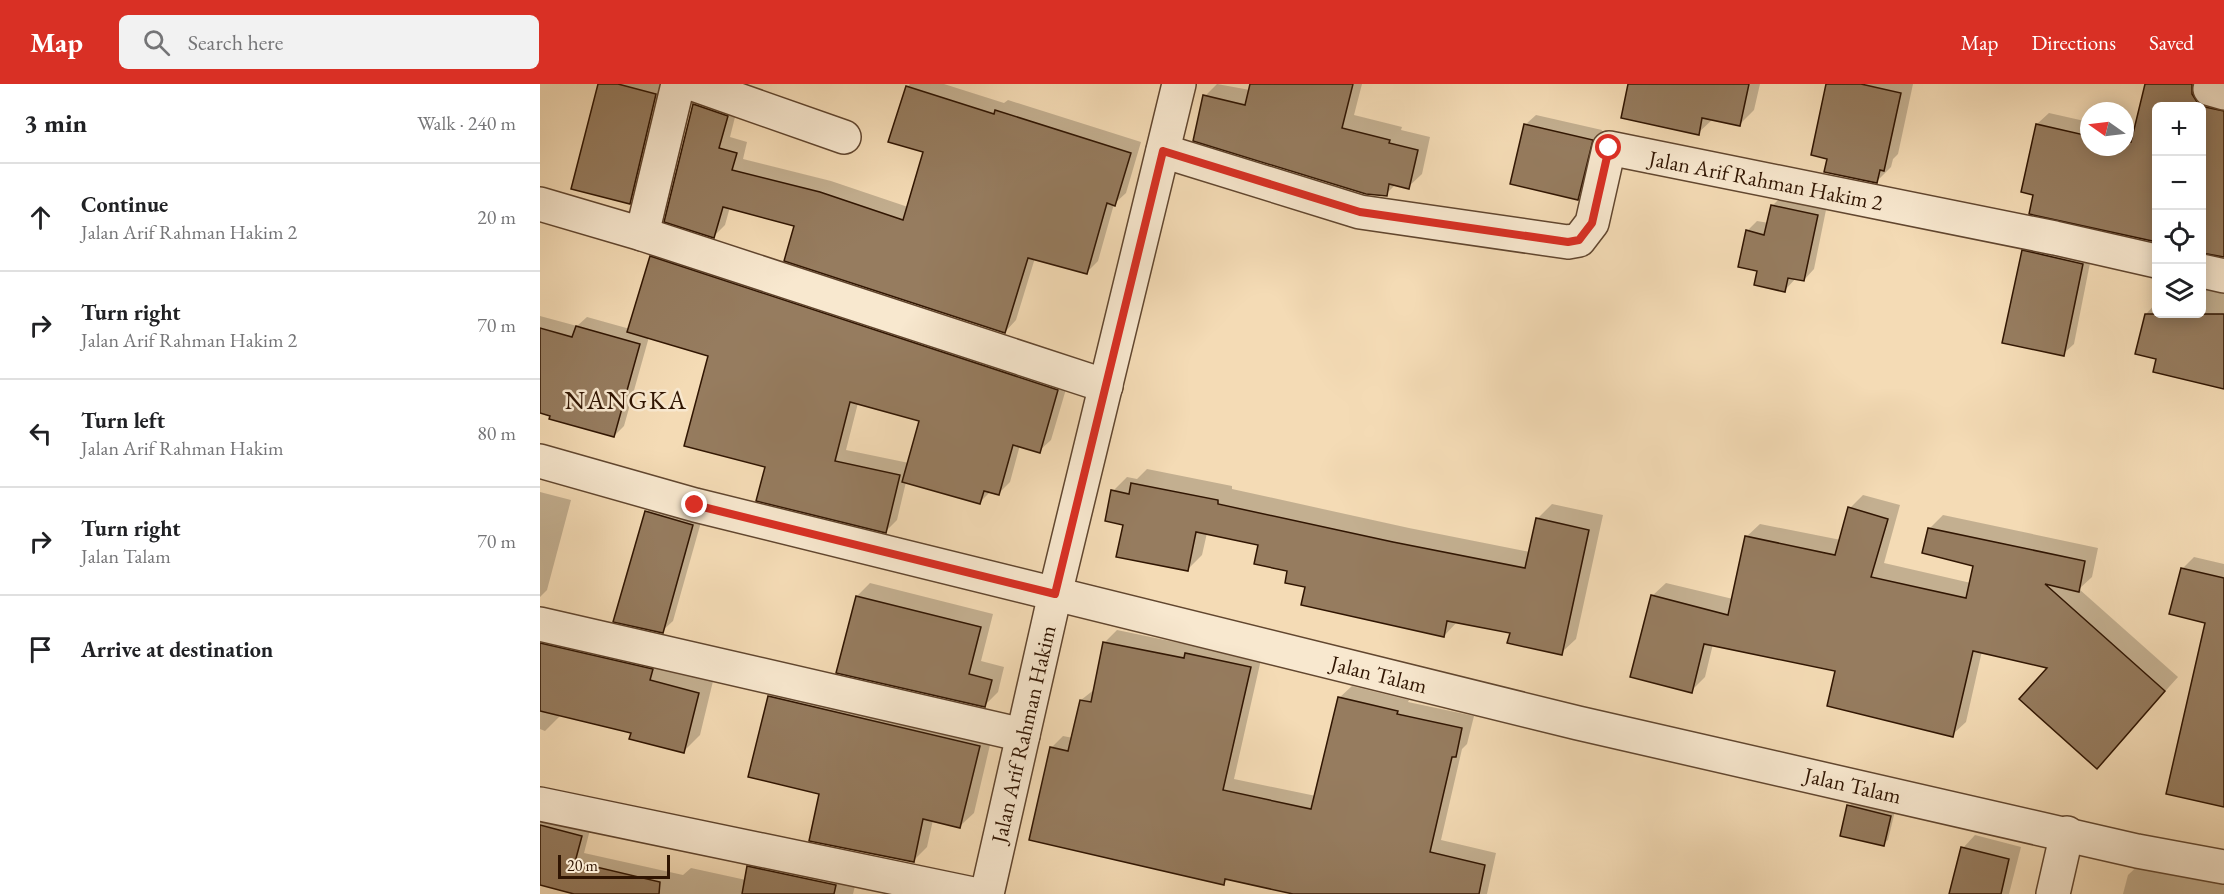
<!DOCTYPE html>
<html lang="en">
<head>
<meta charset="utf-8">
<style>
  :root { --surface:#fff; --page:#f2f2f2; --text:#202124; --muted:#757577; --line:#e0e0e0; --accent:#d93025 }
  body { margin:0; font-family:"EB Garamond",serif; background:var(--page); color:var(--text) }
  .controls { position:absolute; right:18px; top:18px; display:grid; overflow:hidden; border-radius:9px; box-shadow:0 3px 15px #0003 }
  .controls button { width:54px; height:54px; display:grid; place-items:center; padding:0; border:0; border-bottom:2px solid var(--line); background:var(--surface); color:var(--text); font:30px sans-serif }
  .compass { position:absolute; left:1540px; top:18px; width:54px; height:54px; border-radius:50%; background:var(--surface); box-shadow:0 3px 15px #0003; rotate:284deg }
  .scale { position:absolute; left:18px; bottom:15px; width:112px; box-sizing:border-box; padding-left:6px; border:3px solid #301502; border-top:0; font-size:16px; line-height:21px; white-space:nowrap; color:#301502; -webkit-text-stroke:4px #f8e8cf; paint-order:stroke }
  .stop { position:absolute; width:18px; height:18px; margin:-14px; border:4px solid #d93025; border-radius:50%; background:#fff }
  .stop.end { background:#d93025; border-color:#fff; box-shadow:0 2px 6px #0008 }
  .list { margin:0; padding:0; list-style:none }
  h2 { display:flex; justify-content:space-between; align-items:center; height:78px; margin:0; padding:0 24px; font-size:26px }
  h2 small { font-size:20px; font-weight:400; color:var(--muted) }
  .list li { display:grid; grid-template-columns:39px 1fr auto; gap:18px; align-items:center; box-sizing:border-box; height:108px; padding:0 24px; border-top:2px solid var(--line) }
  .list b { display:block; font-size:22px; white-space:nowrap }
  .list p { margin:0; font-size:20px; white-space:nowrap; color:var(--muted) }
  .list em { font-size:20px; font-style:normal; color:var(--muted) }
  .icon { flex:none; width:33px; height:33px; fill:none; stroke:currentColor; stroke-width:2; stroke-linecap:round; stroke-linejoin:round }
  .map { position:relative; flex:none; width:1684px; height:810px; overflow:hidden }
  header { display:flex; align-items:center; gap:36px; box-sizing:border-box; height:84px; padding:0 30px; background:var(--accent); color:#fff }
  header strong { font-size:28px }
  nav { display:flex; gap:33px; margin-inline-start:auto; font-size:21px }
  .search { width:420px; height:54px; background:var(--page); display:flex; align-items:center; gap:15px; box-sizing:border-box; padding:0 21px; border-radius:9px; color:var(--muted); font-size:22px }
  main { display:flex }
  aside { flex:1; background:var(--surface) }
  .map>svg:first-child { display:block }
  .shadow { fill:#0003; fill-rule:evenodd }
  .building { fill:#967c5f; stroke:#301502; stroke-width:1.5 }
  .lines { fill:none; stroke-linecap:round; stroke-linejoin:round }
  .minor-casing { stroke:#61462f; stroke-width:36 }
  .minor { stroke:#f8e8cf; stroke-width:33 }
  .route { stroke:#d93025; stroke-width:8 }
  .labels { text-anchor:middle; stroke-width:5; stroke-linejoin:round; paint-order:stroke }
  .street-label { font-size:22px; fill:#301502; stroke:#f8e8cf }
  .quarter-label { font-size:26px; letter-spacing:1.5px; fill:#301502; stroke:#f8e8cf }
</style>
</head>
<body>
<header>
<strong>Map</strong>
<div class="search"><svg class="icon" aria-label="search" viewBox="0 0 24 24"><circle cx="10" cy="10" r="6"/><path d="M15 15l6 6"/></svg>Search here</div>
<nav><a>Map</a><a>Directions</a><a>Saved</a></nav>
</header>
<main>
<aside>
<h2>3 min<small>Walk · 240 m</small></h2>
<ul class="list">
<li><svg class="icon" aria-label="ahead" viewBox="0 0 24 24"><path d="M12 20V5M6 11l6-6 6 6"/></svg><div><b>Continue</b><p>Jalan Arif Rahman Hakim 2</p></div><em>20 m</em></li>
<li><svg class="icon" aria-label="right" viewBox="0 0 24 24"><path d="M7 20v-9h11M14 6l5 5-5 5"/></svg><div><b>Turn right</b><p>Jalan Arif Rahman Hakim 2</p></div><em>70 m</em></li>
<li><svg class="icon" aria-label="left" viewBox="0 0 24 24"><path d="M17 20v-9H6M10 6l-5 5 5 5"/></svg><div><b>Turn left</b><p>Jalan Arif Rahman Hakim</p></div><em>80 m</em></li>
<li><svg class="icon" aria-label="right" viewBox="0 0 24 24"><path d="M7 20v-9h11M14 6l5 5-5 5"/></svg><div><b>Turn right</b><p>Jalan Talam</p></div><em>70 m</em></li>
<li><svg class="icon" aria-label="arrive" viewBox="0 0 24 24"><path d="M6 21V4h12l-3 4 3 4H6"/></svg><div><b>Arrive at destination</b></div></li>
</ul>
</aside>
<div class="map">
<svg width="1684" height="810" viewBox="0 0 1684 810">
  <rect width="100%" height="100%" fill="#f4dbb5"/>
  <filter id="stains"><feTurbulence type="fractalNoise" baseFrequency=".00333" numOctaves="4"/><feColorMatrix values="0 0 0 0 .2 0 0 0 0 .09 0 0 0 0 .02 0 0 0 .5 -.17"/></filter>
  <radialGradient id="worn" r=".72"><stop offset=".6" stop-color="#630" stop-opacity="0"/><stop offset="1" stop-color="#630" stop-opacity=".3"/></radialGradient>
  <g class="shadow">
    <polygon points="59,0 125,0 99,109 89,119"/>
    <polygon points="370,0 404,0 464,19 468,16 601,58 586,109 574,120 558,177 546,189 495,174 476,236 465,248 255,141 190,123 185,141 174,152 154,20 165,9 198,21 190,53 207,58 203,75 291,97 368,123 385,67 367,3"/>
    <polygon points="677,0 710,6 711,0 822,0 814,31 862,43 861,46 890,53 882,90 868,103 856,100 846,110 665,12"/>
    <polygon points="1090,0 1220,0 1214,26 1200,40 1173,35 1158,49"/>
    <polygon points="1287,0 1373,0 1358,70 1353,75 1351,83 1337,97 1289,74"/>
    <polygon points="1606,0 1665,0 1684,13 1684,171 1662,167 1662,22 1616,22 1616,158 1495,110 1497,40 1509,29 1549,38 1549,63 1585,63 1585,42 1595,44"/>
    <polygon points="996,31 1062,46 1048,104 1038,114 985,41"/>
    <polygon points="1243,111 1287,121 1274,185 1264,196 1256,194 1245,206 1218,186 1207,147 1217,137 1229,139 1233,121"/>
    <polygon points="1493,157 1552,169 1534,260 1523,270 1483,167"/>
    <path d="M122 162 529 295 511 356 499 367 480 361 470 398 459 409 451 407 440 418 366 398 357 436 346 447 227 382 170 271 109 253 84 342 74 352 0 327V232L37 242 47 233 90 245 111 173ZM318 319 381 336 369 379 306 366Z"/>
    <polygon points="1662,189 1684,197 1684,305 1667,301 1667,299 1618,274 1597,269 1607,229 1616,219 1616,230 1662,230"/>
    <polygon points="607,385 692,402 692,405 869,444 990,468 997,435 1012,420 1063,431 1036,555 1021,569 971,548 917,538 904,552 749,486 720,460 667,449 662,471 647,486 584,440 573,407 587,393 597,395"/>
    <polygon points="0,408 31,416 7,506 0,513"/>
    <polygon points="1323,411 1360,421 1344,479 1431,499 1435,480 1389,445 1403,431 1558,464 1552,493 1539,505 1638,593 1557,683 1510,583 1442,567 1426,638 1412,651 1296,586 1173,560 1165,593 1151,607 1112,512 1126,499 1193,515 1206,453 1220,440 1301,456 1310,424"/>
    <polygon points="117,418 163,431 133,537 122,547 106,428"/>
    <polygon points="1654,473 1684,480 1684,721 1667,538 1642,485"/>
    <polygon points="330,499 453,530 441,577 464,583 458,608 445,621 317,512"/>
    <polygon points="0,534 174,593 160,651 144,667 92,648 21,631 5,647 0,645"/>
    <polygon points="577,546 654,562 658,557 722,571 694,695 776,712 799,614 812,602 869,616 868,618 934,632 927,660 922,665 901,756 956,769 947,810 757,810 688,795 683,800 511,664 523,652 533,654 541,616 555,605 564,559"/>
    <polygon points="243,599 453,648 434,729 420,742 393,736 387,763 373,777 281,709 229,612"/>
    <polygon points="1314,717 1355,727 1348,756 1343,760 1309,722"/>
    <polygon points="0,730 51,742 44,769 143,791 151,784 206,796 209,783 219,773 317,794 313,810 41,810 0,800"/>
    <polygon points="1435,751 1481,763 1469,810 1411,810 1423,764"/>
    <polygon points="1602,778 1684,787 1684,810 1583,810 1588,791"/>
  </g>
  <g class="building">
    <polygon points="58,0 78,0 116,10 90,120 31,105"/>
    <polygon points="710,0 813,0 802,44 850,56 849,59 878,66 869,105 849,100 847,112 826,110 653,57 663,11 705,21"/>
    <polygon points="1088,0 1209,0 1200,42 1162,34 1159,51 1081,34"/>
    <polygon points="1286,0 1321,0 1361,9 1344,87 1340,86 1337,99 1284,88 1287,75 1271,71"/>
    <polygon points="1605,0 1652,0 1652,10 1657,18 1665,23 1684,27 1684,173 1662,169 1662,22 1617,22 1617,158 1489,130 1493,111 1481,108 1496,40 1549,52 1549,63 1585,63 1585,56 1591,58"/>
    <polygon points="366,2 454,30 455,26 591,69 575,122 567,119 547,190 488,174 465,249 244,177 254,142 183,123 174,154 124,138 153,20 188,32 179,64 197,69 192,86 280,108 363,136 383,68 348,58"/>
    <polygon points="984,40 1053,56 1038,116 970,100"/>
    <polygon points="1231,121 1278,131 1264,197 1248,194 1245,208 1214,201 1217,187 1198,183 1206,146 1224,151"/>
    <polygon points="1482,166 1543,180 1524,272 1462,259"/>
    <polygon points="110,172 518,306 500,369 473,361 459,411 444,407 440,420 362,398 379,337 310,318 295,377 360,391 346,449 216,417 225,383 144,362 168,272 87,248"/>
    <polygon points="1605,230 1684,230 1684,305 1613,288 1616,275 1595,270"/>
    <polygon points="36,242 100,260 74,353 9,335 10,332 0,329 0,244 32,253"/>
    <polygon points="591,399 678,416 678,420 853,458 985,484 996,434 1049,446 1022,571 967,559 970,549 907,537 904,553 761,521 765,503 745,499 747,487 714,480 718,461 656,448 648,487 576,473 583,441 565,437 571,406 589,410"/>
    <polygon points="1308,423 1348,435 1331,493 1426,514 1433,482 1382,469 1388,444 1545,477 1539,508 1505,500 1625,607 1557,685 1479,615 1507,584 1433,567 1413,653 1287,622 1295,587 1164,560 1152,609 1090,593 1111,511 1188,531 1205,452 1295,471"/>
    <polygon points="105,427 153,441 123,549 73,538"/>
    <polygon points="1641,484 1684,494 1684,723 1626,710 1665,539 1629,530"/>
    <polygon points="316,512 441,543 429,590 452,596 445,623 296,589"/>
    <polygon points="563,558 644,574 645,569 711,583 683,706 771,725 798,613 858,627 857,630 922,644 916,673 912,673 890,768 945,781 939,810 753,810 685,795 684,801 489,756 510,663 528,667 540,616 551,618"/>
    <polygon points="0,559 113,585 110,596 159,609 144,669 89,655 91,649 0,627"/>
    <polygon points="228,612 440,662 420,744 383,735 374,778 269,757 279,710 208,693"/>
    <polygon points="1307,721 1351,732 1344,762 1300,752"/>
    <polygon points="0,741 42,752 35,778 120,798 119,810 34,810 0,801"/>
    <polygon points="1421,763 1469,775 1461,810 1409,810"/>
    <polygon points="207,782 296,801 294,810 202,810"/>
  </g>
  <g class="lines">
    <g class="minor-casing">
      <g id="minor">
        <polyline points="153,0 304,53"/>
        <polyline points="1670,5 1684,9"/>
        <polyline points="623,67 820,128 1028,158 1039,156 1052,139 1069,64 1515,154 1616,177"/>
        <polyline points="0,120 102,150 566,302"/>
        <polyline points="102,150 138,0"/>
        <polyline points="1662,187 1684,192"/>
        <polyline points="0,377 155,421 1038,639 1597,767 1684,783"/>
        <polyline points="0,540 483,651"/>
        <polyline points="0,720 433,810"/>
        <polyline points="447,810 515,510 639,0"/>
        <polyline points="1513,810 1527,749"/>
      </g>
    </g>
    <use href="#minor" class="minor"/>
  </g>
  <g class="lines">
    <polyline class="route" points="155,421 515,510 623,67 820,128 1028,158 1039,156 1052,139 1069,64"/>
  </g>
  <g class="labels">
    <g class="street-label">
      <text transform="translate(1226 96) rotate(11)" y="8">Jalan Arif Rahman Hakim 2</text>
      <text transform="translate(839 590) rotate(14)" y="8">Jalan Talam</text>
      <text transform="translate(483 650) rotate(-77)" y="8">Jalan Arif Rahman Hakim</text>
      <text transform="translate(1313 701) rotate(13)" y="8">Jalan Talam</text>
    </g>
    <g class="quarter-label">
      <text x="86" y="325">NANGKA</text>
    </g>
  </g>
  <rect width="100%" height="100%" filter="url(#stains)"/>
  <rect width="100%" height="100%" fill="url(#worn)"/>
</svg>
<div class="controls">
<button>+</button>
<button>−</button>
<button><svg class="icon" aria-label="locate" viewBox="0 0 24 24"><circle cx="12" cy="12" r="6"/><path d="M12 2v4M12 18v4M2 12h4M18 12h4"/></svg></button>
<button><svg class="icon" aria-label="layers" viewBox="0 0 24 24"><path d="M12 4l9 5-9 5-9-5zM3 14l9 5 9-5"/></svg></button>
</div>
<svg class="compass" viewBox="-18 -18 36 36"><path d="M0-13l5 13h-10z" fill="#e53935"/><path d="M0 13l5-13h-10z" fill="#757577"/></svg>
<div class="scale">20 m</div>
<div class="stop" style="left:1069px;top:64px"></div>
<div class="stop end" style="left:155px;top:421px"></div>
</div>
</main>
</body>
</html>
